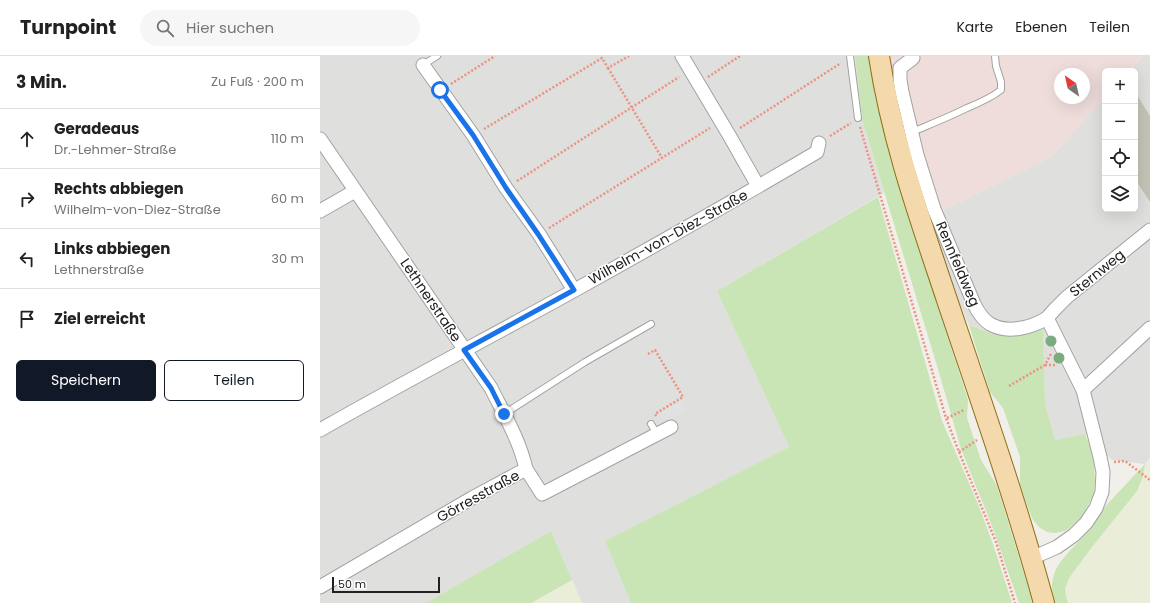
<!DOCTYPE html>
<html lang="de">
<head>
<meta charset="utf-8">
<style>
  :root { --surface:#fff; --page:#f6f6f6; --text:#222; --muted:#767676; --line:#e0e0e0; --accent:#111827 }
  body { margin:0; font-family:Poppins,sans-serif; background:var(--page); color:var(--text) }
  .controls { position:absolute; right:12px; top:12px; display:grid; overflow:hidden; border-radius:6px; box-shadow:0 4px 16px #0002 }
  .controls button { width:36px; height:36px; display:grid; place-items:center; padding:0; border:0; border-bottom:1px solid var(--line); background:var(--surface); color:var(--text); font:20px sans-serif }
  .compass { position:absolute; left:734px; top:12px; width:36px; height:36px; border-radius:50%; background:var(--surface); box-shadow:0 4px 16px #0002; rotate:326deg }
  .scale { position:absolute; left:12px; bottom:10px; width:108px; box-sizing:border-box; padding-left:4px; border:2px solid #212121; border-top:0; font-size:11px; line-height:14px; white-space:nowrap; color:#212121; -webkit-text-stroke:3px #fff; paint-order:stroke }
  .stop { position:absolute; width:12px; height:12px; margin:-9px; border:3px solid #1a73e8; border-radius:50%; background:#fff }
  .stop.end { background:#1a73e8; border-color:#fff; box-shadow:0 1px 4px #0008 }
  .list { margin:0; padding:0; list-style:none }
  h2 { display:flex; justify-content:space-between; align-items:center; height:52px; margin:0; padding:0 16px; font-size:17px }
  h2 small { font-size:13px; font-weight:400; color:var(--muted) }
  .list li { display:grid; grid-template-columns:26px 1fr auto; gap:12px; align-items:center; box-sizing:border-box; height:60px; padding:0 16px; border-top:1px solid var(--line) }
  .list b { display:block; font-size:15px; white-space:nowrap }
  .list p { margin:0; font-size:13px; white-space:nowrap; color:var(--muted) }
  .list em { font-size:13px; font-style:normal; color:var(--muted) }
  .actions { display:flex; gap:8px; padding:12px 16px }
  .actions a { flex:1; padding:9px 0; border:1px solid var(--accent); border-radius:6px; text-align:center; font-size:14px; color:var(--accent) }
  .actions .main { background:var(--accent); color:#fff }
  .icon { flex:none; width:22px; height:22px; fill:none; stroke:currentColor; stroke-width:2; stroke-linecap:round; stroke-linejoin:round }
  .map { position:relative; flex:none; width:830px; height:547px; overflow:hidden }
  header { display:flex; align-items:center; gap:24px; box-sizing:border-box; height:56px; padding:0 20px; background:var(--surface); border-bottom:1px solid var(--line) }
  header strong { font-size:19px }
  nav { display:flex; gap:22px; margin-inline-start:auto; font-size:14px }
  .search { width:280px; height:36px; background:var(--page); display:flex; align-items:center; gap:10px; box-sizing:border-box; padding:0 14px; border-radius:22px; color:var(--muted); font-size:15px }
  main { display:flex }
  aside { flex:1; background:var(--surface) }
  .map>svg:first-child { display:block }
  .residential { fill:#dfdfde }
  .commercial { fill:#efdddb; fill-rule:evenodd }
  .construction { fill:#c3c4b5 }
  .farmland { fill:#eaedd7 }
  .grass { fill:#c9e4b5 }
  .parking { fill:#e1e1e1 }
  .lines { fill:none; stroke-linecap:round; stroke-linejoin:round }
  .service-casing { stroke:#a2a2a2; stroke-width:8 }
  .minor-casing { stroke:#a2a2a2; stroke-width:15 }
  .primary-casing { stroke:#8e6d11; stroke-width:22 }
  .path { stroke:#ec927f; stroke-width:2.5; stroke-dasharray:2 2; stroke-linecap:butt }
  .service { stroke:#fff; stroke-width:6 }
  .minor { stroke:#fff; stroke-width:13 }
  .primary { stroke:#f3d9ac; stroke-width:20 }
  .tree { fill:#7aac7e }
  .route { stroke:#1a73e8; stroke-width:5 }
  .labels { text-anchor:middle; stroke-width:3; stroke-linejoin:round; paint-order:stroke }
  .street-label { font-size:14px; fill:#212121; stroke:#fff }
</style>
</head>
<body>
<header>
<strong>Turnpoint</strong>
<div class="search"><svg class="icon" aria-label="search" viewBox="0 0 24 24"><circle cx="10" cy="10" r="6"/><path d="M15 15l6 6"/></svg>Hier suchen</div>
<nav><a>Karte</a><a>Ebenen</a><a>Teilen</a></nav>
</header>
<main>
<aside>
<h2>3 Min.<small>Zu Fuß · 200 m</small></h2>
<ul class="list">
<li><svg class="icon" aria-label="ahead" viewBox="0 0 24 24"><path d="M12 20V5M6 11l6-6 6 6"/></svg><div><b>Geradeaus</b><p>Dr.-Lehmer-Straße</p></div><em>110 m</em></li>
<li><svg class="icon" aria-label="right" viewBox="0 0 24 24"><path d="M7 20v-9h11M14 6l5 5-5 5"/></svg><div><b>Rechts abbiegen</b><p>Wilhelm-von-Diez-Straße</p></div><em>60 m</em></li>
<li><svg class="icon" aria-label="left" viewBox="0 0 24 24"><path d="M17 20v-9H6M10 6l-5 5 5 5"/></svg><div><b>Links abbiegen</b><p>Lethnerstraße</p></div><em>30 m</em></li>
<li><svg class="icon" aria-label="arrive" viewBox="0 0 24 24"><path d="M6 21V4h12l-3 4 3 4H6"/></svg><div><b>Ziel erreicht</b></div></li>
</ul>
<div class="actions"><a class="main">Speichern</a><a>Teilen</a></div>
</aside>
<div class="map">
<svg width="830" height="547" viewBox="0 0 830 547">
  <rect width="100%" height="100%" fill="#f1efe9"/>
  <g class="residential">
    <polygon points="0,0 535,0 542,63 564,137 397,235 469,391 285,485 311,547 262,547 231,475 106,547 0,547"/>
    <polygon points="823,0 830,0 830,401 825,408 792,404 765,378 735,384 725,348 723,273 678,280 649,269 635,239 608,162 731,101 785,41 785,153 815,153 815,15 809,15"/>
  </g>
  <path class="commercial" d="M568 0H823L809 15H785V41L731 101 608 162 591 108ZM740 18H764V42H740Z"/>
  <polygon class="construction" points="815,36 830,60 830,146 815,123"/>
  <g class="farmland">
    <polygon points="830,401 830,547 748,547 746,540 745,533 749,522 772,491 817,435 823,420 825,408"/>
    <polygon points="252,524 262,547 211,547"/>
  </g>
  <g class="grass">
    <polygon points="535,0 550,0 567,85 581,135 648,344 647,362 661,404 677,430 713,547 699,547 672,470 641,393 618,313 542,63"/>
    <polygon points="558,141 622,365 658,448 673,488 692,547 311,547 285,485 469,391 397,235"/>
    <polygon points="649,269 678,280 723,273 725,348 735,384 765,378 772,396 774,409 775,425 774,437 763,460 751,471 745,475 735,477 727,476 720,472 713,464 709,454 700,428 700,401 683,352 670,336"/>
    <path d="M825 408 823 420 817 435 772 491 749 522 745 533 746 540 748 547H735C734 542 732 537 732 532 732 510 746 500 759 485 767 475 775 465 781 455Z"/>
    <polygon points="231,475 252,524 211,547 106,547"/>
  </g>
  <polygon class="parking" points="360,345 366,355 344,367 339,357"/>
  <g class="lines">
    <g class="service-casing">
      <g id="service">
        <polyline points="530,0 538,62"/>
        <polyline points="103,9 117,0"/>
        <path d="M592 76C611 68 629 61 647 52 659 47 671 42 681 34V26L676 10 675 0"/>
        <polyline points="184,358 265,306 331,268"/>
        <polyline points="331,368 337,378"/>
      </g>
    </g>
    <g class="minor-casing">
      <g id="minor">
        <polyline points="362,0 409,79 438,130"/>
        <path d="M593 2 580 12V24L582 36 597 99 614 153 654 248C658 256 662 263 670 268 687 278 711 272 727 262L763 334 780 401 783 416 782 436 776 452 766 467 754 479 737 491 712 502"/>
        <polyline points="103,9 153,79 186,132 219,178 254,234"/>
        <path d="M0 83 171 332C184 358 200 385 206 413"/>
        <polyline points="0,155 35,135"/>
        <polyline points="727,262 735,253 747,241 830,174"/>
        <polyline points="763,334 830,272"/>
        <path d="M0 374C84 326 170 281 255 234 336 189 417 143 497 96L499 87"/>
        <polyline points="0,531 152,442 206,413 222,438 351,371"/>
      </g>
    </g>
    <g class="primary-casing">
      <path id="primary" d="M559 0C572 85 600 163 627 244 661 345 696 445 724 547"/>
    </g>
    <g class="path">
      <polyline points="288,12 342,102"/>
      <polyline points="388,21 420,0"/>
      <polyline points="131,28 175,0"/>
      <polyline points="540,71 626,362 639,396 676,486 695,547"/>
      <polyline points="420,72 521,7"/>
      <polyline points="164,73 282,2 288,12 309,0"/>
      <polyline points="510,80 531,67"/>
      <polyline points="197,125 359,21"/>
      <polyline points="229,172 390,72"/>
      <polyline points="328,298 335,294 363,341 335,358 336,360"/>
      <polyline points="725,309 737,309"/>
      <polyline points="689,330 725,309 731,298"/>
      <polyline points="627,362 644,354"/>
      <polyline points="639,396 657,384"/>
      <polyline points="794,406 805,405 830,424"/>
    </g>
    <use href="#service" class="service"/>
    <use href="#minor" class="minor"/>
    <use href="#primary" class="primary"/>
  </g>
  <g class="tree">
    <circle cx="731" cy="285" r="5.5"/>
    <circle cx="739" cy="302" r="5.5"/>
  </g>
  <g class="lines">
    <polyline class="route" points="120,34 153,79 186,132 218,178 254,234 144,294 171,332 184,358"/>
  </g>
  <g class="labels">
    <g class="street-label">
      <text transform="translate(348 181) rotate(-29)" y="5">Wilhelm-von-Diez-Straße</text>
      <text transform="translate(638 208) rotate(67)" y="5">Rennfeldweg</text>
      <text transform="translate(777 217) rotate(-39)" y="5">Sternweg</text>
      <text transform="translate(111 244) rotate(56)" y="5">Lethnerstraße</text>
      <text transform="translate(158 440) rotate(-29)" y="5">Görresstraße</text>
    </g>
  </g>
</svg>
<div class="controls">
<button>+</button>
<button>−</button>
<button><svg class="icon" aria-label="locate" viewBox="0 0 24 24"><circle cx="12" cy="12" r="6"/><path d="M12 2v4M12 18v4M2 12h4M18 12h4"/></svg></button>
<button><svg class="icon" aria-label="layers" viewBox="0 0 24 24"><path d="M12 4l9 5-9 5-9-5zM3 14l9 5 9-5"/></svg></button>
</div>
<svg class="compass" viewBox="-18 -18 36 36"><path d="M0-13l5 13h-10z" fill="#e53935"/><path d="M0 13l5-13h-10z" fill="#767676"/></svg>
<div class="scale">50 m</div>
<div class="stop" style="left:120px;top:34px"></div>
<div class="stop end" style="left:184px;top:358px"></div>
</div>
</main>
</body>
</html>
